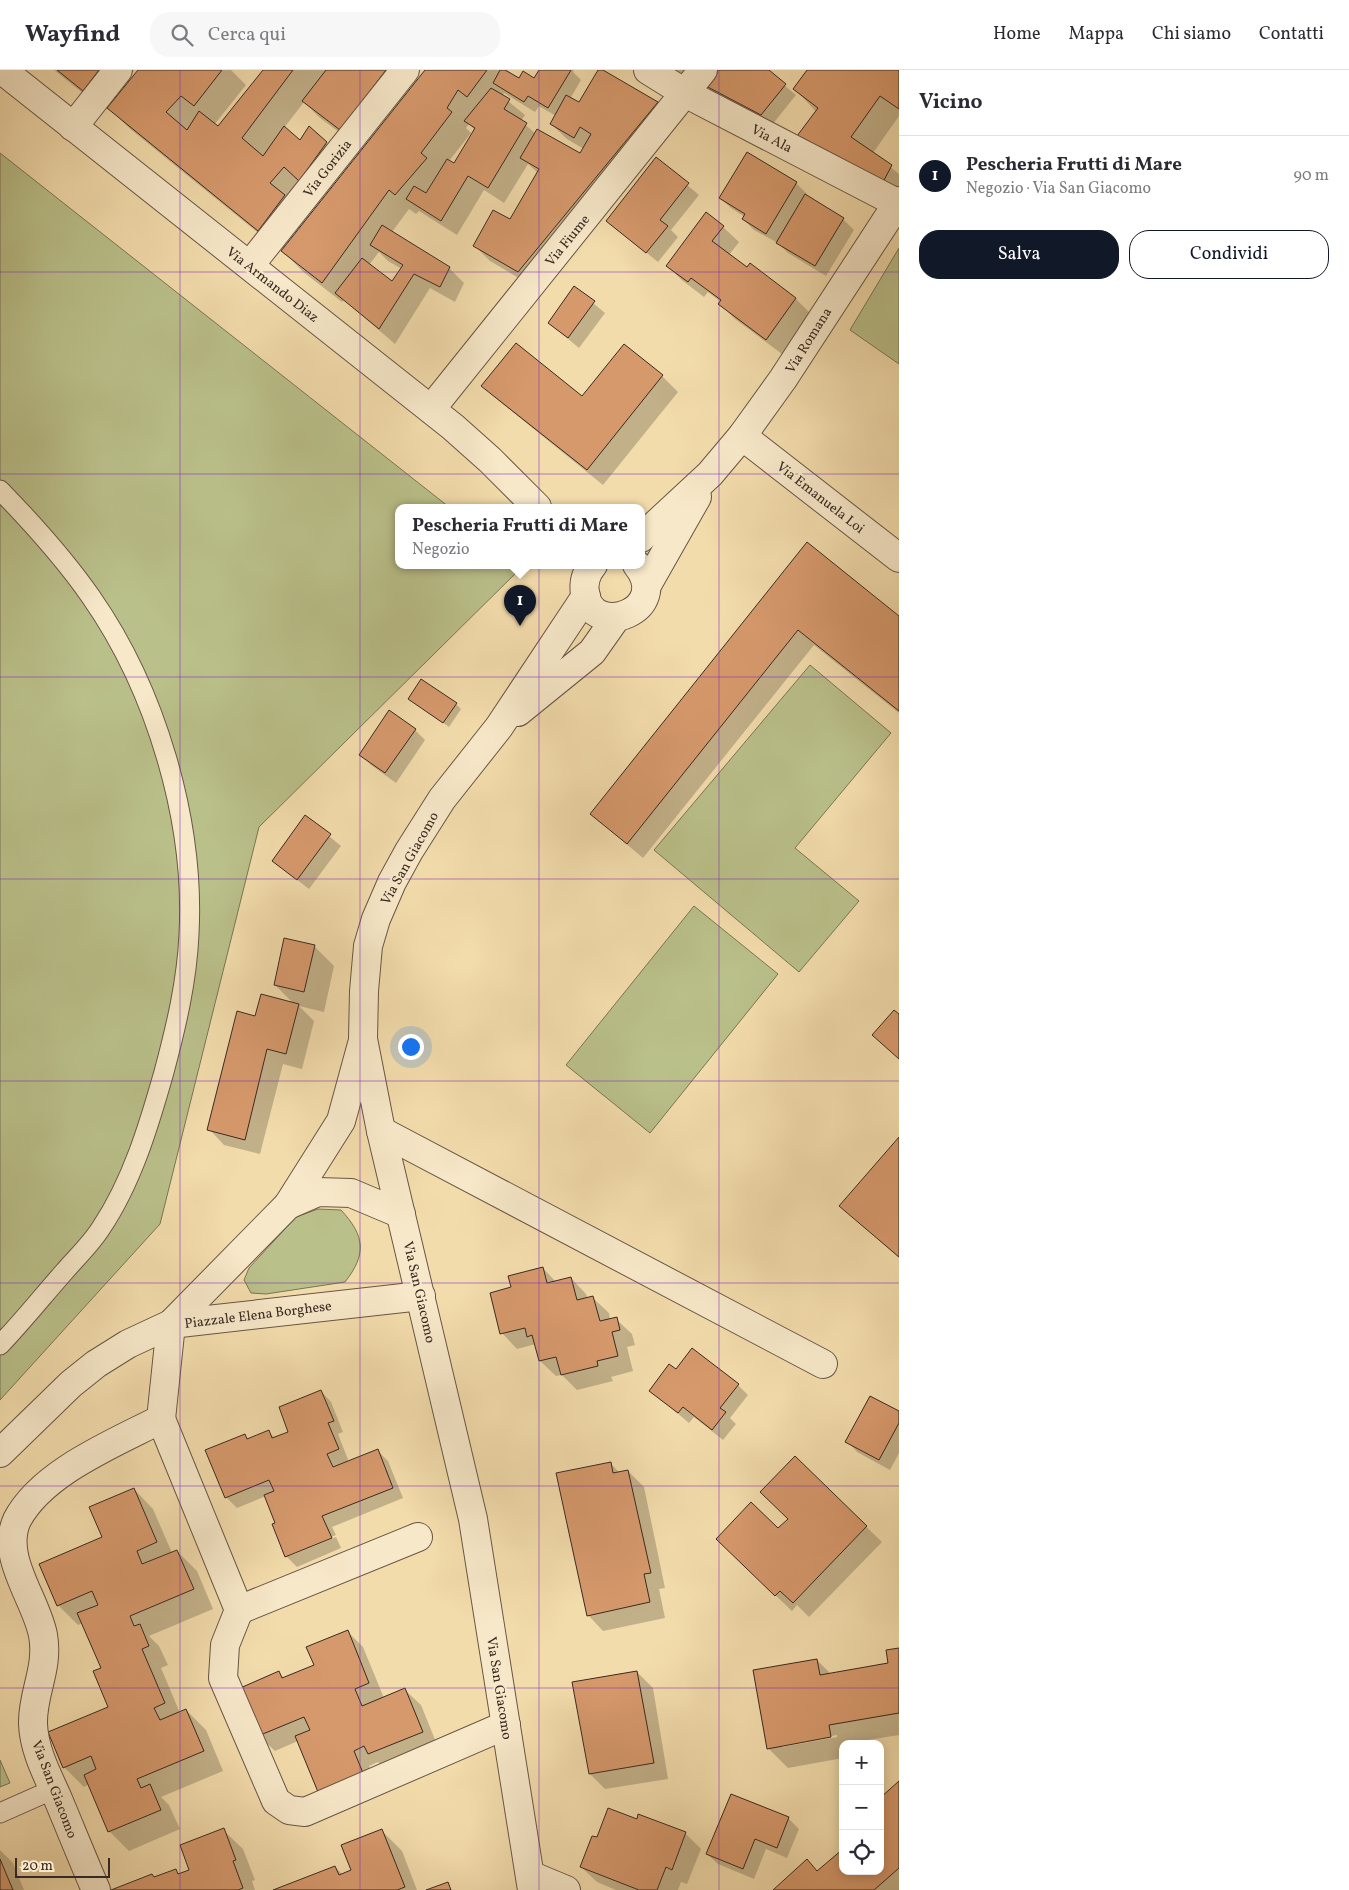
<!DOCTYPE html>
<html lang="it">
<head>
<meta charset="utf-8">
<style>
  :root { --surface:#fff; --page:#f7f7f7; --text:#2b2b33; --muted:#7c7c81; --line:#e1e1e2; --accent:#111827 }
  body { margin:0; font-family:Vollkorn,serif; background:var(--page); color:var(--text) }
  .controls { position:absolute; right:15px; bottom:15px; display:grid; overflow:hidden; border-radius:10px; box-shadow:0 2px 12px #0003 }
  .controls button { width:45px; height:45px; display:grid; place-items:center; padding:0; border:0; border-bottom:1px solid var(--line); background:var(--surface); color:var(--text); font:25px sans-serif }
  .scale { position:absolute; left:15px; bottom:12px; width:95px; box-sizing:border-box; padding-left:5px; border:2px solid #392a23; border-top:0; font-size:14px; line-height:18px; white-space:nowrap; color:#392a23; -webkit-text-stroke:4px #f7e8c9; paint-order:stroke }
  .you { position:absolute; left:410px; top:976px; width:18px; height:18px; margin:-12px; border:4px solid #fff; border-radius:50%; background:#1a73e8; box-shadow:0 0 0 8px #1a73e833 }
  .badge { display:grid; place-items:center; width:32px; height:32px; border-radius:50%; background:var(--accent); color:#fff; font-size:16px; font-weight:700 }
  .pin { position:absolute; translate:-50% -41px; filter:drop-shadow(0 1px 2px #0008) }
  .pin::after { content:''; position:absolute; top:26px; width:18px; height:15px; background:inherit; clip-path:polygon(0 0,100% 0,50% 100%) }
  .popup { position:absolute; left:395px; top:434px; width:250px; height:65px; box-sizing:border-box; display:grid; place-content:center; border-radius:10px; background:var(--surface); filter:drop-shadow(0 1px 4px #0005); font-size:16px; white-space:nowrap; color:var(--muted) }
  .popup b { font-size:19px; color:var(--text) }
  .popup::after { content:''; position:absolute; left:50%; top:100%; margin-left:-10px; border:10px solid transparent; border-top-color:var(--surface) }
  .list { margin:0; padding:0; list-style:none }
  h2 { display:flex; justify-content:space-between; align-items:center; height:65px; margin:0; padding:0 20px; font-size:21px }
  h2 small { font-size:16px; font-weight:400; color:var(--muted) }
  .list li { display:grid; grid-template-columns:32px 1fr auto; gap:15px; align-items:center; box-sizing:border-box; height:80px; padding:0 20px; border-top:1px solid var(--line) }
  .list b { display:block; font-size:19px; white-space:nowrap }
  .list p { margin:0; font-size:16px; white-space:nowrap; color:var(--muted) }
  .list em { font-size:16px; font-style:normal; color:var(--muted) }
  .actions { display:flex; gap:10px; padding:15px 20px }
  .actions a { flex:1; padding:11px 0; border:1px solid var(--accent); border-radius:20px; text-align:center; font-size:18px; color:var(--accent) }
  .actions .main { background:var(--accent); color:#fff }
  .icon { flex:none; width:28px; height:28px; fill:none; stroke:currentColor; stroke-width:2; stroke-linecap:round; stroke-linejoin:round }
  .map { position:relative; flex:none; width:899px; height:1820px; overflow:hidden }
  header { display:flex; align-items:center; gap:30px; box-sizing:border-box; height:70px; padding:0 25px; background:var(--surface); border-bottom:1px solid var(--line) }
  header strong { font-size:24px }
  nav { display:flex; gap:28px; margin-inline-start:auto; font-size:18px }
  .search { width:350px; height:45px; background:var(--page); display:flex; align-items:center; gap:12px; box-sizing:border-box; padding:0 18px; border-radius:20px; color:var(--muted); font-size:19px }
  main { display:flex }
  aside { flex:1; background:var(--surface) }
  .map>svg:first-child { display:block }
  .green { fill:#bac08a; stroke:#7a7556 }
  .shadow { fill:#0003; fill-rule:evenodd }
  .building { fill:#d6996c; stroke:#392a23 }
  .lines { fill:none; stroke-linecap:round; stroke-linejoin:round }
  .lane-casing { stroke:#685645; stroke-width:21 }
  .street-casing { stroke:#685645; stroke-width:30 }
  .lane { stroke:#f7e8c9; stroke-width:19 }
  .street { stroke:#f7e8c9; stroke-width:28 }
  .grid { fill:none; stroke:#7b2cbf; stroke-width:1; stroke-opacity:0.55 }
  .labels { text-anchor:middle; stroke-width:4.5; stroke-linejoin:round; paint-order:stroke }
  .street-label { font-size:14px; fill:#392a23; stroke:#f7e8c9 }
</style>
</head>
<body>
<header>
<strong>Wayfind</strong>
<div class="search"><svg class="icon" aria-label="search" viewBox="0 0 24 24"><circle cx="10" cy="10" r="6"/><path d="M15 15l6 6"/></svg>Cerca qui</div>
<nav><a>Home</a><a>Mappa</a><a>Chi siamo</a><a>Contatti</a></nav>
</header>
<main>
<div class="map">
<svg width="899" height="1820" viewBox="0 0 899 1820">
  <rect width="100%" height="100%" fill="#f3dcac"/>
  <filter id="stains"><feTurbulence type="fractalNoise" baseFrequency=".004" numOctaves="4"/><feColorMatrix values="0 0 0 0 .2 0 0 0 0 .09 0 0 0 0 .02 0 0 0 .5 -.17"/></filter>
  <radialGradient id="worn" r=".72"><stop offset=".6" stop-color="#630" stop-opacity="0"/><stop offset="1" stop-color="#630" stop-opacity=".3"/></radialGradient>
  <g class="green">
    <polygon points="0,83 449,437 399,437 399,495 523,496 259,757 160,1154 0,1330"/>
    <polygon points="899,178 899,294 850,260"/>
    <polygon points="810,595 891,663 795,778 859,831 799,902 654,780"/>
    <polygon points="694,836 778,904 650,1063 566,995"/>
    <path d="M318 1139 341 1140C365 1166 367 1184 345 1212L266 1224 251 1223 244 1210 249 1198 296 1147Z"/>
    <polygon points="0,1690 10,1713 0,1717"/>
  </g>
  <g class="shadow">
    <polygon points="54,0 134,0 104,40"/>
    <polygon points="139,0 231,0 246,15 214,55 219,58 265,0 413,0 356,75 319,47 304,32 284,58 300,71 326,73 346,93 278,179 129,58 109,38"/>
    <path d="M427 0H507L520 10 535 9 540 0H574L573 2 581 10 570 29 580 34 601 0 657 33 673 48 534 217 490 191 474 175 511 151 538 103 528 94 504 133 484 120 457 165 419 141 416 144 409 139 392 162 449 198 464 213 455 232 430 218 395 274 344 230 342 232 302 201 283 181ZM504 23 535 42 539 36 556 46 551 54 567 69 584 79 580 85 536 64 521 51 525 45 502 26ZM469 54 475 60 455 95 449 91 471 63 466 58ZM379 182 388 191 402 199 392 213 369 195Z"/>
    <polygon points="675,0 708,0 698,14"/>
    <polygon points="717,0 766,0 796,25 772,55 716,25 705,15"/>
    <polygon points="809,0 899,0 899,46 873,83 899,104 899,131 795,19"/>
    <polygon points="747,83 796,113 807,124 806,126 843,149 854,160 826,206 788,183 778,173 754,160 743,149 745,147 731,138 720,128"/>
    <polygon points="656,89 699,125 671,160 678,167 658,192 607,151"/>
    <polygon points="723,157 739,172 729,185 747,199 750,195 796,229 811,244 782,284 735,249 720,234 721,232 708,222 704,227 683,211 667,196"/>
    <polygon points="575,218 605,243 579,278 549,253"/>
    <polygon points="662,306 678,322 603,415 499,331 483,316 582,328"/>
    <polygon points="808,474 899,548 899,643 814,575 643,788 591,744"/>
    <polygon points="409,628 456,634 461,639 449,657"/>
    <polygon points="415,660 425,670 396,713 371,695 360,684"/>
    <polygon points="306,747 341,776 309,819 273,791"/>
    <polygon points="314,876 334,896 324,942 299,936 314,951 302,999 283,994 260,1084 224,1075 209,1059 256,948 294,934 275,915"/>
    <polygon points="899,1069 899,1188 841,1136"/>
    <polygon points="543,1198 556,1212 571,1208 586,1224 588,1229 593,1228 609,1243 610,1250 616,1249 632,1264 635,1275 627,1277 633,1301 611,1307 613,1311 577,1320 562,1305 556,1306 540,1291 536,1274 517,1279 502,1263 513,1218"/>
    <polygon points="676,1300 738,1315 748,1325 730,1348 736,1354 723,1370 694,1347 689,1353 651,1321"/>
    <polygon points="321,1321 331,1332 343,1362 338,1364 349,1392 378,1381 388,1391 403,1428 332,1457 336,1465 289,1483 289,1486 336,1467 341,1478 297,1497 286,1486 266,1426 237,1438 226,1427 245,1365 249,1370 269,1362 275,1368 290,1362"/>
    <polygon points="899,1343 899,1383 890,1400 857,1382 847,1371"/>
    <polygon points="795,1388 882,1472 809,1547 797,1535 792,1541 733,1485 778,1460 789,1449"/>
    <polygon points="610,1393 620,1403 628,1401 644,1417 665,1518 659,1519 665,1548 603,1561 588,1545"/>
    <polygon points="134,1419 153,1439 172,1483 177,1481 197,1501 213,1539 149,1566 159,1576 168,1595 161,1598 180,1643 186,1640 206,1660 223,1701 161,1727 169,1735 180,1759 129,1781 109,1761 89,1714 84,1717 64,1697 110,1638 102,1599 83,1553 78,1555 58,1535"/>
    <polygon points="347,1561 363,1577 384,1628 405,1620 421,1635 438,1677 384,1699 378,1692 369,1696 378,1719 298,1671 275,1681 259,1666 279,1603 284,1608 315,1596"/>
    <path d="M899 1579V1665L843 1674V1688L788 1698 768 1678 817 1590 831 1604 889 1594ZM837 1665V1667L782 1677V1675Z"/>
    <polygon points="637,1602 653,1618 668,1709 605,1719 590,1704 574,1613"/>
    <polygon points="899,1713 899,1820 775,1820 818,1802 880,1801"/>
    <polygon points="732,1725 789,1749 799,1759 787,1788 766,1779 754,1809 718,1794 707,1784"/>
    <polygon points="637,1751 685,1763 701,1779 687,1814 681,1812 678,1820 616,1820 597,1812 581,1797 597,1769"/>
    <polygon points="223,1760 243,1779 255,1810 252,1811 255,1820 115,1820 175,1801 180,1805 191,1801"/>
    <polygon points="382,1761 402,1781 417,1820 277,1820 335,1797 343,1805 353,1801"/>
    <polygon points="0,1780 13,1793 24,1820 0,1820"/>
  </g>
  <g class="building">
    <polygon points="57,0 99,0 83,21"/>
    <polygon points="138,0 222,0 194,36 181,26 166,42 187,60 199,41 218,56 263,0 293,0 242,68 263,86 284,56 300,70 309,56 327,72 299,111 284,97 270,113 285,125 258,161 107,38"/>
    <polygon points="326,0 386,0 340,60 302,31"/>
    <polygon points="425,0 487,0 467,27 458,20 447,38 452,42 421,83 427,88 395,125 389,120 322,213 281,181"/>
    <polygon points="500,0 505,0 519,8 523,1 534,8 539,0 571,0 548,38 528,26 524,32 493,13"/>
    <polygon points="598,0 603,0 658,32 518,202 473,176 493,140 510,149 539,99 520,88 537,59 580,83 591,64 580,57 574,68 550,54 566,25 579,32"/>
    <polygon points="715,0 769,0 786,14 761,45 704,15"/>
    <polygon points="807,0 899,0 899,39 880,26 851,67 892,95 882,114 797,66 818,38 793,19"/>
    <polygon points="491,18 510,29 504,39 527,53 488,118 468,106 441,151 406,129 414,116 426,123 447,89 454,93 475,58 464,51"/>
    <polygon points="747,82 797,112 766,164 742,149 745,144 719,128"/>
    <polygon points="656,87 689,113 660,150 668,156 646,183 606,151"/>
    <polygon points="805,124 844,148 815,196 776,173"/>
    <polygon points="706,142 724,156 712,171 747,197 750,193 796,228 766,270 718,234 721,230 691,208 688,212 666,196"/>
    <polygon points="382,155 450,197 440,217 414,204 379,259 335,223 362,188 392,211 403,195 370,175"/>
    <polygon points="574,216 595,231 568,268 548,253"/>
    <polygon points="516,273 582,326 624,274 663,305 587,400 481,316"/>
    <polygon points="807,472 899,546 899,641 798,560 627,774 590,744"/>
    <polygon points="421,609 457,633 443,653 408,629"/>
    <polygon points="389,640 416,659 385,703 359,685"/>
    <polygon points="305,745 331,764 297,810 272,791"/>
    <polygon points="284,868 315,875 304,922 274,915"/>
    <polygon points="261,924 299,934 286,984 267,979 245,1070 207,1060 237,941 255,946"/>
    <polygon points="894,940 899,944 899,989 872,965"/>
    <polygon points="899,1067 899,1187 839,1136"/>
    <polygon points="543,1197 547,1213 571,1207 577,1230 593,1226 600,1251 617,1247 620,1260 612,1262 618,1286 597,1291 598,1296 561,1305 556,1287 539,1291 532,1265 527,1267 525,1258 500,1264 490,1223 511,1217 508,1206"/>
    <polygon points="692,1278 739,1314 720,1338 726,1342 712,1360 683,1337 678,1343 649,1321 669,1294 676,1299"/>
    <polygon points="321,1320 334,1351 328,1353 339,1379 327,1384 333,1397 378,1379 393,1418 322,1446 332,1468 285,1487 272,1454 275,1453 264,1425 274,1421 269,1410 225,1428 205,1380 245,1364 247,1369 269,1360 272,1368 288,1362 279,1337"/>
    <polygon points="870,1326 899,1341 899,1353 879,1390 845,1372"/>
    <polygon points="795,1386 867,1456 793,1533 780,1521 775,1526 716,1469 751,1432 778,1458 788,1449 760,1422"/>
    <polygon points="611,1392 613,1403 628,1400 651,1503 644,1504 650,1532 587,1546 556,1403"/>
    <polygon points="134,1418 157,1472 137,1481 142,1494 177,1480 194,1519 130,1546 134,1556 140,1554 149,1576 142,1579 165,1633 154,1638 160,1650 186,1639 204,1681 137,1709 141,1718 150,1714 161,1740 108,1762 84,1705 96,1699 91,1686 63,1698 48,1662 108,1637 93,1601 101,1598 77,1543 98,1535 92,1521 57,1536 39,1494 102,1467 89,1437"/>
    <polygon points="348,1560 369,1613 355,1619 362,1636 405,1618 423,1662 368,1684 364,1676 354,1681 363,1703 318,1722 295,1666 310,1660 304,1647 258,1666 238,1619 279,1601 282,1608 314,1595 306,1577"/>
    <polygon points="899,1578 899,1643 829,1655 831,1667 767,1679 753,1600 817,1589 820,1605 888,1593 886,1580"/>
    <polygon points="637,1601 654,1693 589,1704 572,1612"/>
    <polygon points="899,1711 899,1798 874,1820 773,1820 807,1789 817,1801 843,1779 843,1801 880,1801 880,1728"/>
    <polygon points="731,1724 789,1747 777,1778 755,1769 743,1799 706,1784"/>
    <polygon points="608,1738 637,1749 638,1744 686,1762 672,1800 666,1797 657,1820 639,1820 580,1797 592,1766 597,1767"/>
    <polygon points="224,1758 236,1790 233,1791 243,1818 238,1820 111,1820 152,1804 154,1807 176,1799 178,1804 189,1800 180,1775"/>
    <polygon points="382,1759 405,1817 397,1820 273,1820 335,1796 339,1805 351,1800 341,1775"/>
    <polygon points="0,1789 13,1820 0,1820"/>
    <polygon points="448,1812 451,1820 426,1820"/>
  </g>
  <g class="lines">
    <g class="lane-casing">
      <g id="lane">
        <path d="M0 420C33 454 64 488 91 527 156 620 195 751 189 864 187 911 176 957 164 1002 149 1055 132 1112 101 1158 91 1174 76 1188 64 1202 42 1227 22 1252 0 1275"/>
        <polyline points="0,1743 54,1719"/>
      </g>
    </g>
    <g class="street-casing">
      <g id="street">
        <polyline points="2,0 453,357 490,390 537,437"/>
        <polyline points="648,0 685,23 897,133"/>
        <polyline points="73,57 118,0"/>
        <polyline points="250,195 405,0"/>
        <polyline points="431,339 703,0"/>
        <polyline points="742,366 899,488"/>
        <polyline points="641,468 710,404 742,366 783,309 899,131"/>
        <path d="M593 495C586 503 583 512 585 524 593 570 673 540 637 495"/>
        <polyline points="647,515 697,427"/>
        <polyline points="518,642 592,582 616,548"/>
        <polyline points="381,1061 823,1294"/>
        <polyline points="288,1135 318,1122 351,1123 401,1144"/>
        <polyline points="171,1254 288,1135 341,1051 362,974"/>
        <polyline points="161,1349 239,1540 225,1575 223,1608 276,1731 289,1740 305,1742 506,1655"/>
        <polyline points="0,1383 71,1314 96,1294 128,1274 171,1254 421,1226"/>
        <polyline points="239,1540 418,1467"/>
        <polyline points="530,1805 566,1820"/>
        <path d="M96 1820C83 1790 71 1760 58 1729 48 1706 34 1681 33 1654 32 1623 49 1599 43 1565 36 1529 0 1487 17 1450 42 1402 115 1373 161 1349L171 1254"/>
        <polyline points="532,1820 473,1449 381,1061 363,969 364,921 368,876 376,849 392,812 409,781 442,729 499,657 586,526"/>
      </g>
    </g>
    <use href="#lane" class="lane"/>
    <use href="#street" class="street"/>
  </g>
  <path class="grid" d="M180 0V1820M360 0V1820M539 0V1820M719 0V1820M0 202H899M0 404H899M0 607H899M0 809H899M0 1011H899M0 1213H899M0 1416H899M0 1618H899"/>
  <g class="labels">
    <g class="street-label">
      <text transform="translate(772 68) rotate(28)" y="5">Via Ala</text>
      <text transform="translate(327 98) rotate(-52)" y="5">Via Gorizia</text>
      <text transform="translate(567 170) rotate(-51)" y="5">Via Fiume</text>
      <text transform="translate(273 214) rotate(38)" y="5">Via Armando Diaz</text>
      <text transform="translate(808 270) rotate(-58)" y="5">Via Romana</text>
      <text transform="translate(821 427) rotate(38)" y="5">Via Emanuela Loi</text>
      <text transform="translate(409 788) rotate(-61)" y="5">Via San Giacomo</text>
      <text transform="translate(420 1222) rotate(77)" y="5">Via San Giacomo</text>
      <text transform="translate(258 1244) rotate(-7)" y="5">Piazzale Elena Borghese</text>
      <text transform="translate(500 1618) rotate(81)" y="5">Via San Giacomo</text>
      <text transform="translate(55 1719) rotate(69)" y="5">Via San Giacomo</text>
    </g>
  </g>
  <rect width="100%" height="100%" filter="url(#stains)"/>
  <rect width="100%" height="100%" fill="url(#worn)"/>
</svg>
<div class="controls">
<button>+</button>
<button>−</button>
<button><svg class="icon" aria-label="locate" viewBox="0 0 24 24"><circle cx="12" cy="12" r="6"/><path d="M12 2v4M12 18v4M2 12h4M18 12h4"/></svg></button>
</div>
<div class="scale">20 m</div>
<div class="you"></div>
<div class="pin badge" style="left:520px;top:556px">1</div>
<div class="popup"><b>Pescheria Frutti di Mare</b>Negozio</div>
</div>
<aside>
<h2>Vicino<small></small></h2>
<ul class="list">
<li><span class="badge">1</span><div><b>Pescheria Frutti di Mare</b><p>Negozio · Via San Giacomo</p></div><em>90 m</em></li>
</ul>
<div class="actions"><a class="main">Salva</a><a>Condividi</a></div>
</aside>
</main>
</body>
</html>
